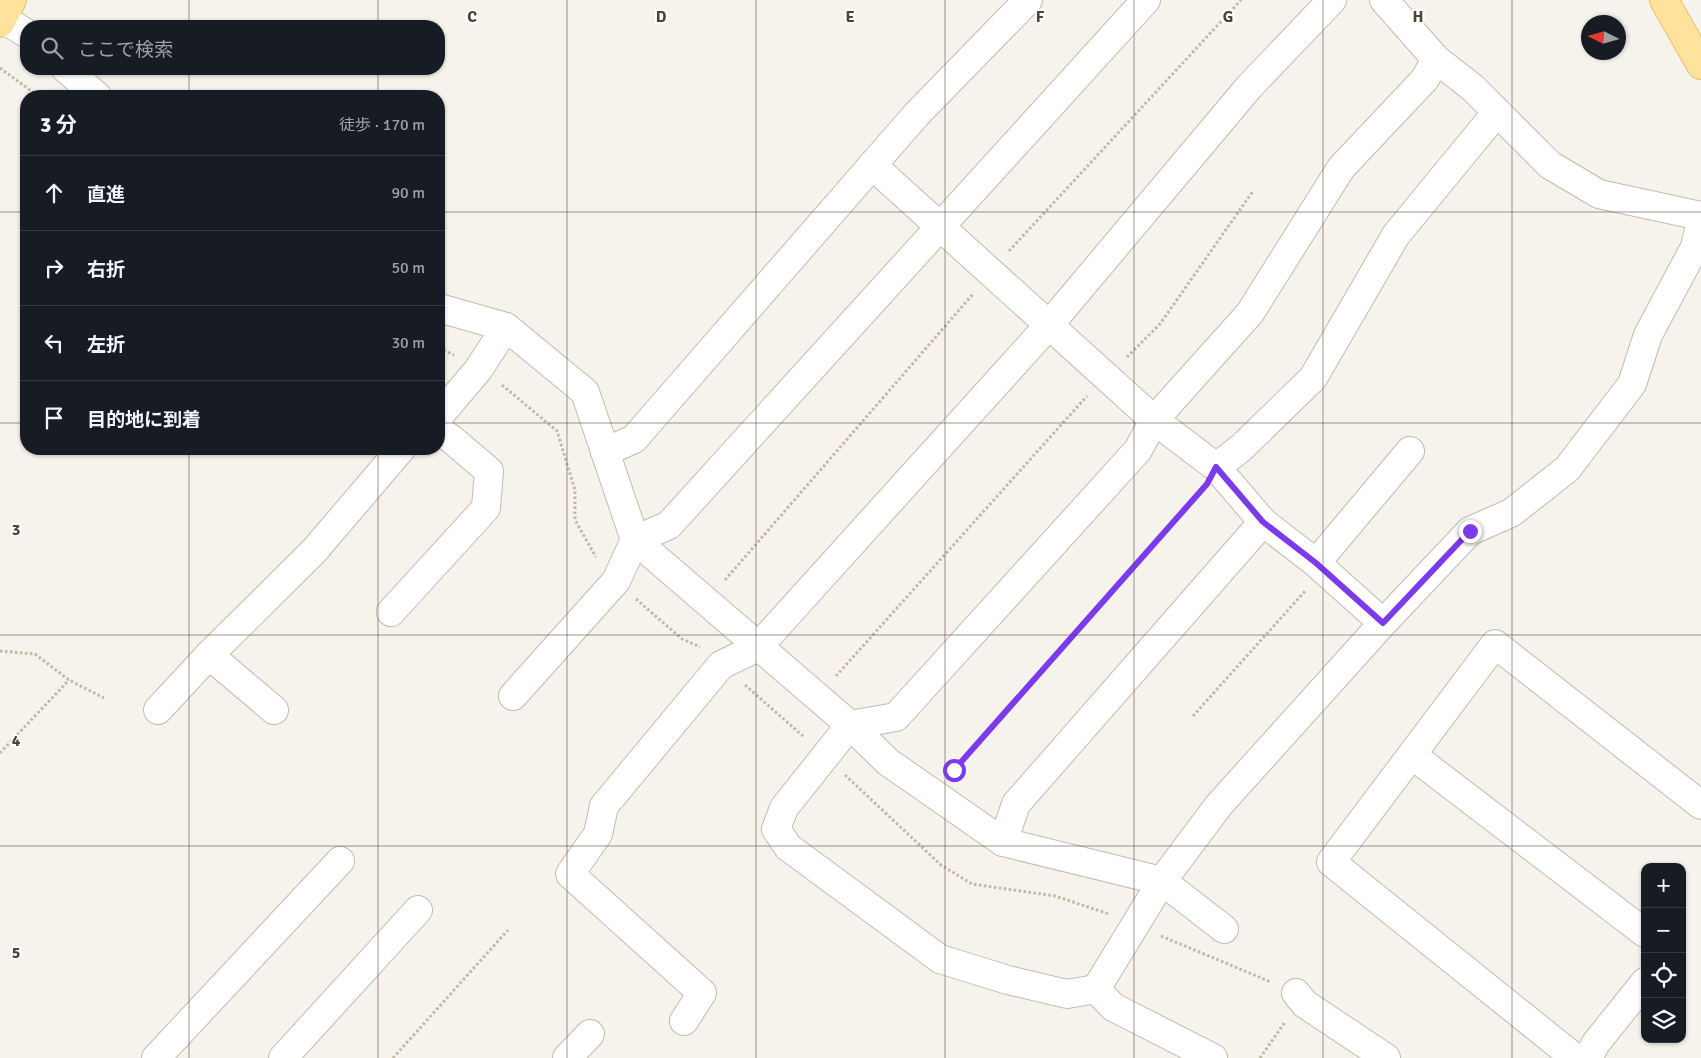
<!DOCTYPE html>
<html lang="ja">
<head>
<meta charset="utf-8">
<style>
  :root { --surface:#171b24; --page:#20242c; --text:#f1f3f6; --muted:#9ea1a6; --line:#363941 }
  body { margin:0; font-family:Signika,"Noto Sans JP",sans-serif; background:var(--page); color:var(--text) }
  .controls { position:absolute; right:15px; bottom:15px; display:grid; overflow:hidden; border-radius:10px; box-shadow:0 1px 4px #0004 }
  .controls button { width:45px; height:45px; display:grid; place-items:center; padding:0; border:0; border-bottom:1px solid var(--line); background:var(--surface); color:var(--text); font:25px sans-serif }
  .compass { position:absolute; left:1581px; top:15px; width:45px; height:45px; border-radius:50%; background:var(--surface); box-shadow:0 1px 4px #0004; rotate:275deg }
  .stop { position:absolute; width:15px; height:15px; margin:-11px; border:4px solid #7c3aed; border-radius:50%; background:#fff }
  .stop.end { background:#7c3aed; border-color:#fff; box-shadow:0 1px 5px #0008 }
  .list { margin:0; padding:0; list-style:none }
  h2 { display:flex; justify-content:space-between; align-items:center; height:65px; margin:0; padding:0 20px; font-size:21px }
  h2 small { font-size:16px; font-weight:400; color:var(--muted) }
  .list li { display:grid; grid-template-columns:32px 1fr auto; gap:15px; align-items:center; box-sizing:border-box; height:75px; padding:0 20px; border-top:1px solid var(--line) }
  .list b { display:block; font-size:19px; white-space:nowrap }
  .list em { font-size:16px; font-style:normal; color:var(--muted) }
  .icon { flex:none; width:28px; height:28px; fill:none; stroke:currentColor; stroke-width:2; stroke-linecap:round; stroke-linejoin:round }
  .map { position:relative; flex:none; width:1701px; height:1058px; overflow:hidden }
  .search { position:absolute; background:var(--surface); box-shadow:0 1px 4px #0004; left:20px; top:20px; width:425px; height:55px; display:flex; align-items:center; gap:12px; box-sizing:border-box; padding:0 18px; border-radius:20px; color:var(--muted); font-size:19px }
  .panel { position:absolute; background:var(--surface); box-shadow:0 1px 4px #0004; left:20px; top:90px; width:425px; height:365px; border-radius:20px }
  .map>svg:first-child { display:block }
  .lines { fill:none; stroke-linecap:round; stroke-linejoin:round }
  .minor-casing { stroke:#c2bbae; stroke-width:30 }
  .major-casing { stroke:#e6c16a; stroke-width:30 }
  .path { stroke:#c4b79f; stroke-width:3; stroke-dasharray:2.5 2.5; stroke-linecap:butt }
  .minor { stroke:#fff; stroke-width:28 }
  .major { stroke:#ffe39c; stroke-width:28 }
  .route { stroke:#7c3aed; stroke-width:6 }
  .grid { fill:none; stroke:#4b4439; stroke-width:1; stroke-opacity:0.55 }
  .grid-label { font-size:16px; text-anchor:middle; font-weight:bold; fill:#4b4439; stroke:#fff; stroke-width:4; stroke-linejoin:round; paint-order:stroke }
</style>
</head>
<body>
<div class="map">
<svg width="1701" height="1058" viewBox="0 0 1701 1058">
  <rect width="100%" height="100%" fill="#f6f3ec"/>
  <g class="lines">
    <g class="minor-casing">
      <g id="minor">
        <polyline points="1384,0 1436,59 1473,88 1550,165 1599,194 1701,216"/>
        <polyline points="0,17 26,33"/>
        <polyline points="66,69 97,96"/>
        <polyline points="872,165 1154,420 1216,467 1263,522"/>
        <polyline points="439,308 506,327 585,392 635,540 850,725 888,762 1003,842 1162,881 1219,805 1383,623 1470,531 1511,513 1567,469 1632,384 1648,335 1695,247 1701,221"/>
        <polyline points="439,416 478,370 506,327"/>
        <polyline points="605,452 634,439 916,115 1028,0"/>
        <polyline points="1216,467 1241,448 1313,378 1396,235 1497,112"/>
        <polyline points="1316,563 1410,451"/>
        <polyline points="391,612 486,508 489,471 450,438 439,431"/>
        <polyline points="209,655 274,710"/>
        <polyline points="513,696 616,581 635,540 669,525 1146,0"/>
        <polyline points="158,710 209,655 314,551 401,449"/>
        <polyline points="1412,755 1645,933"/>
        <polyline points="1003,842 1016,804 1263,522 1316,563 1383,623"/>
        <polyline points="1096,989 1162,881 1224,929"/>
        <polyline points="1296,993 1305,1004 1386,1058"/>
        <polyline points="684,1021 702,993 570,874 598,834 604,806 721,665 758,647 1049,325 1249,87 1332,0"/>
        <polyline points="156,1058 340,861"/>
        <polyline points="283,1058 418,910"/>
        <polyline points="567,1058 590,1034"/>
        <polyline points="1213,1058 1113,1007 1096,989 1067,994 1008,980 940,959 788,847 776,829 784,808 850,725 896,717 1138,450 1154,420 1250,313 1341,168 1425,79 1436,59"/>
        <polyline points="1575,1058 1331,862 1495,644 1701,805"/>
        <polyline points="1588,1058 1596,1043 1645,982"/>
      </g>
    </g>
    <g class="major-casing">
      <g id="major">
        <polyline points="1664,0 1701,65"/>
        <polyline points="0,23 12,0"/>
      </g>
    </g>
    <g class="path">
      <polyline points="0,68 38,96"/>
      <polyline points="1009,251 1241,0"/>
      <polyline points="439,348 454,355"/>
      <polyline points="1127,357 1160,324 1253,191"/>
      <polyline points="502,385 557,431 575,490 575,520 596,557"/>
      <polyline points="725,580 973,294"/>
      <polyline points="636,599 682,639 700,647"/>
      <polyline points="0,651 35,654 69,680 104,698"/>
      <polyline points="836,676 1087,396"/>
      <polyline points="745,685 804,737"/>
      <polyline points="1193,716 1306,590"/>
      <polyline points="0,753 69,680"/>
      <polyline points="953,770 1200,492"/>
      <polyline points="845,775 941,865 972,884 1055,896 1109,914"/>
      <polyline points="1161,936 1271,982"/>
      <polyline points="393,1058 508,930"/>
      <polyline points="1260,1058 1285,1022"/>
    </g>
    <use href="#minor" class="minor"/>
    <use href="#major" class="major"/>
  </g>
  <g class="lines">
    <polyline class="route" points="954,770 1207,484 1216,467 1263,522 1316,563 1383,623 1470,531"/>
  </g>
  <path class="grid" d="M189 0V26M378 0V26M567 0V1058M756 0V1058M945 0V1058M1134 0V1058M1323 0V1058M1512 0V1058M189 69V96M378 69V96M0 212H26M439 212H1701M0 423H26M439 423H1701M189 449V1058M378 449V1058M0 635H1701M0 846H1701"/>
  <g class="grid-label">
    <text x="472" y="22">C</text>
    <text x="661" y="22">D</text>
    <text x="850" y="22">E</text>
    <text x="1040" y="22">F</text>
    <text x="1228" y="22">G</text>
    <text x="1418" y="22">H</text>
    <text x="16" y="535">3</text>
    <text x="16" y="746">4</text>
    <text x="16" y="958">5</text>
  </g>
</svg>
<div class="controls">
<button>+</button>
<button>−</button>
<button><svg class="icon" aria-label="locate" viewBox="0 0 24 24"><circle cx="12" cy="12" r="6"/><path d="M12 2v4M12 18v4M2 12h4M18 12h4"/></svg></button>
<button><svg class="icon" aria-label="layers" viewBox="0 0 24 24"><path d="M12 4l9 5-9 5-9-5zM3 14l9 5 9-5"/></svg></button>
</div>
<svg class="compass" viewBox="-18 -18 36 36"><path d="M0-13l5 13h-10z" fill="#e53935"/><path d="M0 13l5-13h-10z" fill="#9ea1a6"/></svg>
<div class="stop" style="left:954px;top:770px"></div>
<div class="stop end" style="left:1470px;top:531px"></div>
<div class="search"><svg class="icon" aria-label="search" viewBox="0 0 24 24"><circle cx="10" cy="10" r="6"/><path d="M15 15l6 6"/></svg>ここで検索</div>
<section class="panel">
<h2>3 分<small>徒歩 · 170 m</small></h2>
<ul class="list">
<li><svg class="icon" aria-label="ahead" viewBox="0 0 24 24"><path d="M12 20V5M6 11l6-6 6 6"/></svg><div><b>直進</b></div><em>90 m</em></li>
<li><svg class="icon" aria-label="right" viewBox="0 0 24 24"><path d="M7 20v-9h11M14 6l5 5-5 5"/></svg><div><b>右折</b></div><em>50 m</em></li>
<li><svg class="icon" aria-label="left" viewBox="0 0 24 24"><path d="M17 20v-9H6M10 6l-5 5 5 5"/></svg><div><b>左折</b></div><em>30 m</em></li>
<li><svg class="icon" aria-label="arrive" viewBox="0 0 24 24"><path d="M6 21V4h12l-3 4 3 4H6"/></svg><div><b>目的地に到着</b></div></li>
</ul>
</section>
</div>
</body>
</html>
